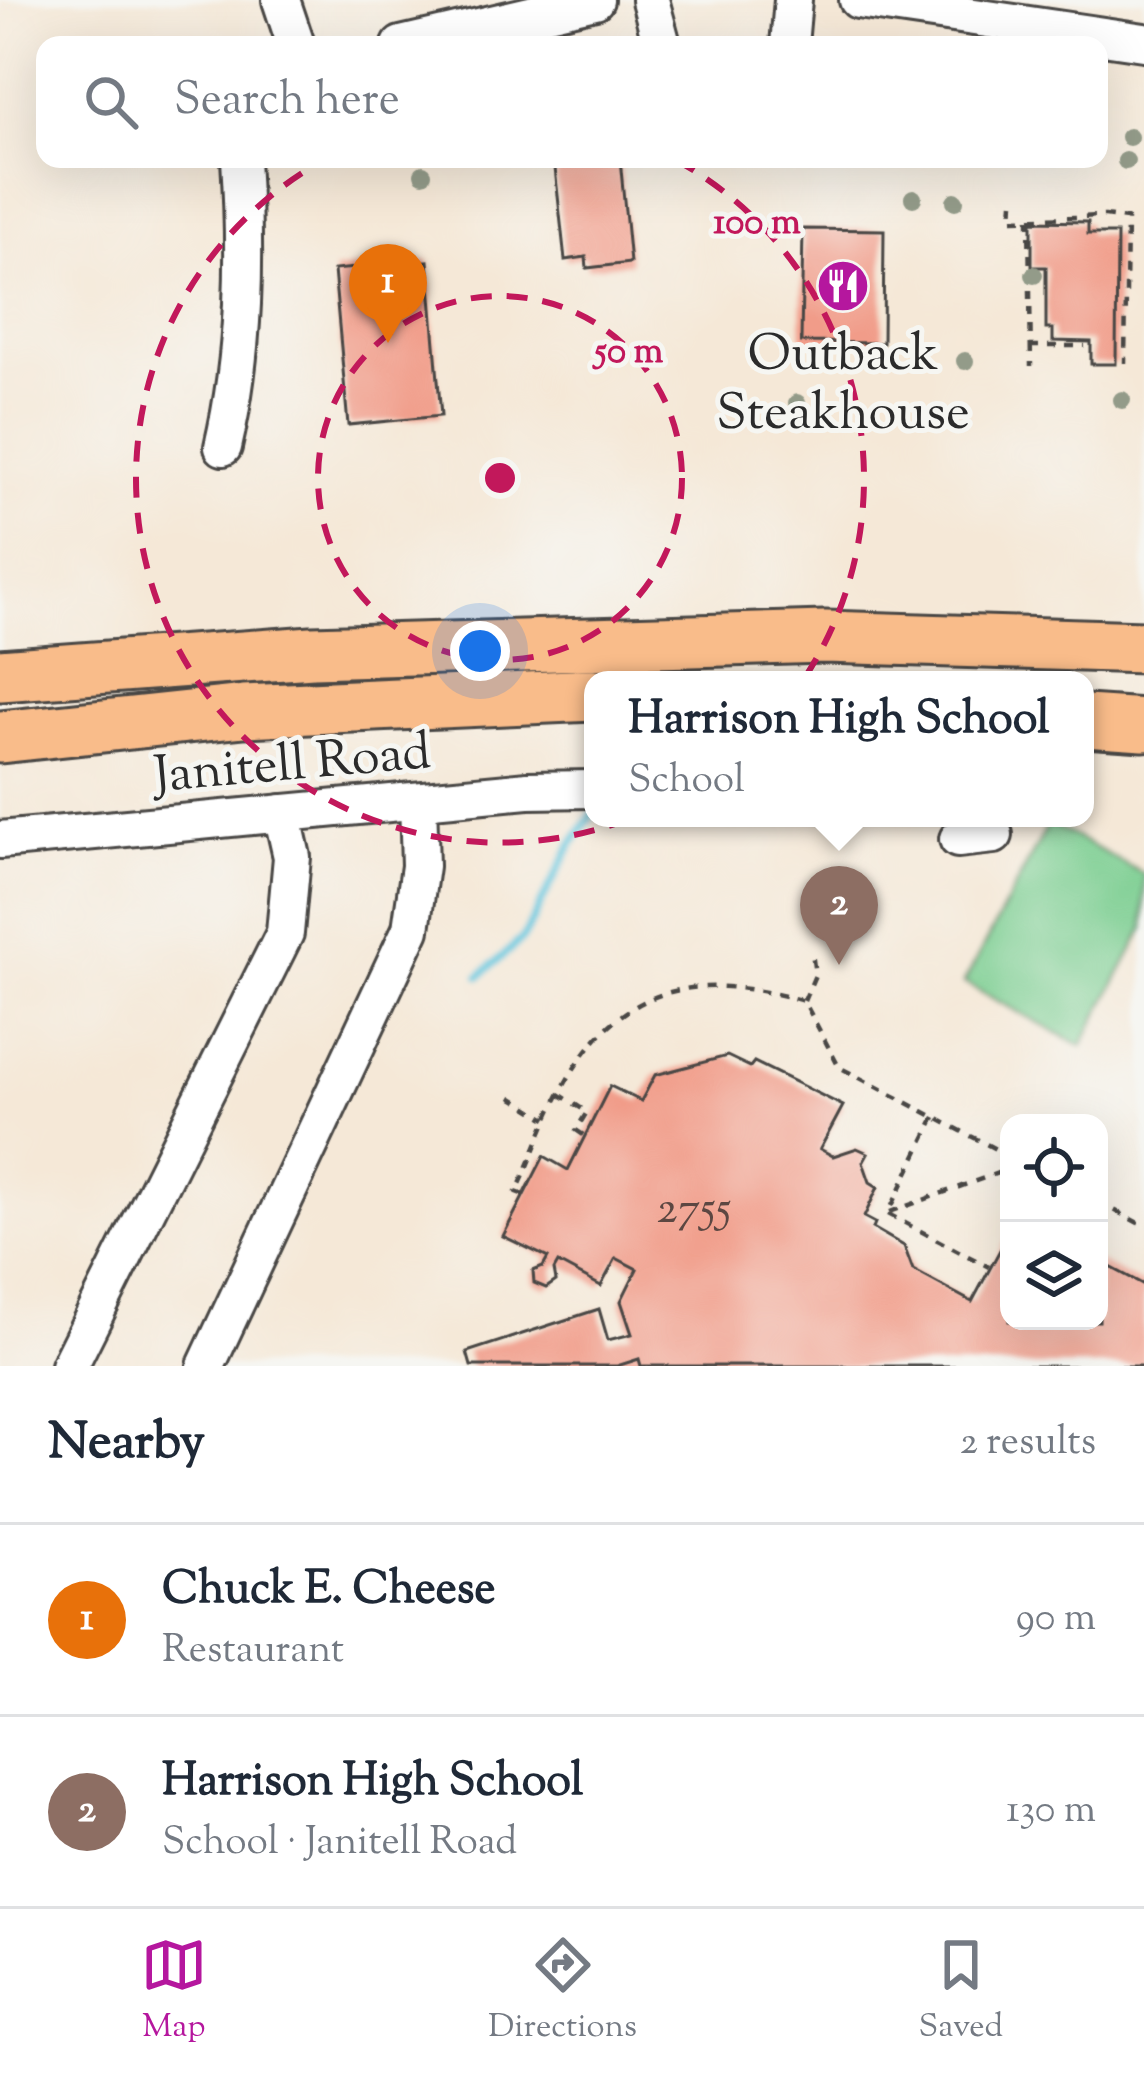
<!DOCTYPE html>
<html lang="en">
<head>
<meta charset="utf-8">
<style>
  :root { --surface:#fff; --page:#f6f6f7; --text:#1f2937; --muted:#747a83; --line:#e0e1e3; --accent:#b5179e }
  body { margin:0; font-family:"Sorts Mill Goudy",serif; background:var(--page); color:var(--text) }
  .controls { position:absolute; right:36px; bottom:36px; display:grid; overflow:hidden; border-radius:24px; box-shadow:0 12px 48px #0002 }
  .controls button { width:108px; height:108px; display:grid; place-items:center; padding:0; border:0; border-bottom:3px solid var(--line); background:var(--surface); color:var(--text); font:60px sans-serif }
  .you { position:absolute; left:480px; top:651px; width:42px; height:42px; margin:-30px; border:9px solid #fff; border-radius:50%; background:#1a73e8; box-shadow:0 0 0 18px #1a73e833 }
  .badge { display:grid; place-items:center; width:78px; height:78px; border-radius:50%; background:var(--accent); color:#fff; font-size:39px; font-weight:700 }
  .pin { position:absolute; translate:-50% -99px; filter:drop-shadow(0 3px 6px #0008) }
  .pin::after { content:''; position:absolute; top:63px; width:42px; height:36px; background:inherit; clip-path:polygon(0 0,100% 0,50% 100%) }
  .popup { position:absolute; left:584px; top:671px; width:510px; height:156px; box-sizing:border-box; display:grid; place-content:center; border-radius:24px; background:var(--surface); filter:drop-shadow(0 3px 9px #0005); font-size:39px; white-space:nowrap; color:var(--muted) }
  .popup b { font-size:45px; color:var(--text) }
  .popup::after { content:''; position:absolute; left:50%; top:100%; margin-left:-24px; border:24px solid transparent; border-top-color:var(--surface) }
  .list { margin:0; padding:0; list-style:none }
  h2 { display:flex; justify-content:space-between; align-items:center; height:156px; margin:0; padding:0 48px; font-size:51px }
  h2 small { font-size:39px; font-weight:400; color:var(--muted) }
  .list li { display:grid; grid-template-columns:78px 1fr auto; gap:36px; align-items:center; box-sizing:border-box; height:192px; padding:0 48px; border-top:3px solid var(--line) }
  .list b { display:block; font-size:45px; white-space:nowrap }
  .list p { margin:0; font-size:39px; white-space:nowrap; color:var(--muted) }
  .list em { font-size:39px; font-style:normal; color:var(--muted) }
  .icon { flex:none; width:66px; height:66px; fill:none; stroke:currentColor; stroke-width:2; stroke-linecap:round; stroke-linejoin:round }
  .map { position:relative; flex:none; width:1144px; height:1366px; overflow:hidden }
  .search { position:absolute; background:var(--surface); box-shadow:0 12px 48px #0002; left:36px; right:36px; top:36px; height:132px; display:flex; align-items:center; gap:30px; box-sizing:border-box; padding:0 42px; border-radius:24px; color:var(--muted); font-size:45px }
  .sheet { height:540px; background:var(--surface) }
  nav { display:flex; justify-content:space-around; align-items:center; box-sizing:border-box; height:168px; border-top:3px solid var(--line); background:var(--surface); font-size:33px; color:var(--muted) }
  nav a { display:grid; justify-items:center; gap:6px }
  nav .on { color:var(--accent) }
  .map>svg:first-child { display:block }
  .green { fill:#7bce91; stroke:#537c5e; stroke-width:3 }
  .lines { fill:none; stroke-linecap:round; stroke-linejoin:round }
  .stream { stroke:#5fc4dc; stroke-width:8 }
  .building { fill:#f19c89 }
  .minor-casing { stroke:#494745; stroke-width:42 }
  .highway-casing { stroke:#494745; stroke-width:57 }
  .path { stroke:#494745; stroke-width:4.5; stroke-dasharray:9 9; stroke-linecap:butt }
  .minor { stroke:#fff; stroke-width:36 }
  .highway { stroke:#f9bc8a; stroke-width:51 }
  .tree { fill:#939b89 }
  .ring { fill:none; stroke:#c2185b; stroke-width:6; stroke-dasharray:21 15 }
  .labels { text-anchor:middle; stroke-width:10; stroke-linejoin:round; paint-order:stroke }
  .number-label { font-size:45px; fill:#5c4742 }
  .poi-label { font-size:51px; fill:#2b2b2b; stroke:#f6f6f2 }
  .street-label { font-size:51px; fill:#2b2b2b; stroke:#f6f6f2 }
  .centre { fill:#c2185b; stroke:#f6f6f2; stroke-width:6 }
  .ring-label { font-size:36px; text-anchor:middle; font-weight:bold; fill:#c2185b; stroke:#f6f6f2; stroke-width:10; stroke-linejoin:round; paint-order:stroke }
</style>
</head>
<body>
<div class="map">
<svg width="1144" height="1366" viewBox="0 0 1144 1366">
  <rect width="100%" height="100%" fill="#f6f6f2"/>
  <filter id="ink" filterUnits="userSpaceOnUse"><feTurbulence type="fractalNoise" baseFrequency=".00833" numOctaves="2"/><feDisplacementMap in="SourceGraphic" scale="24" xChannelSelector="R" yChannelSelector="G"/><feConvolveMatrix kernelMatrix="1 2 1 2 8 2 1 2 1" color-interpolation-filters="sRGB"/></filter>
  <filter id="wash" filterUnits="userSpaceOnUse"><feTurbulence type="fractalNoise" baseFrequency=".004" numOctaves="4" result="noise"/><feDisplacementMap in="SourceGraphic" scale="48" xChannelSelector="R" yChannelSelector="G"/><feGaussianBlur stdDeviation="2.7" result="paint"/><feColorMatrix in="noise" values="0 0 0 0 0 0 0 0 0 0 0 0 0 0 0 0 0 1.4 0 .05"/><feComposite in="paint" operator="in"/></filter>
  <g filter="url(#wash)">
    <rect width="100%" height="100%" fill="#f5e8d7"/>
    <polygon class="green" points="1049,823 1144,874 1144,929 1082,1046 964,983"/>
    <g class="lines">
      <polyline class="stream" points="480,976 523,938 572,844 593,813"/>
    </g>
    <g id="blocks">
      <g class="building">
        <polygon points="554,159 620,159 630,263 587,268 586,257 565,260"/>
        <polygon points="1032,221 1088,222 1088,234 1117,234 1116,364 1091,364 1091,342 1053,341 1053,329 1046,329 1046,267 1032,267"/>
        <polygon points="803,229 884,230 883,343 801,342"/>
        <polygon points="428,261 441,416 348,425 334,270"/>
        <polygon points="727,1056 750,1067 754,1062 843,1106 820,1149 833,1156 857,1148 868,1153 863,1162 870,1182 878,1187 864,1217 875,1223 873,1228 904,1246 913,1270 972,1302 1009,1233 1009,1321 1099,1321 1099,1261 1144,1285 1144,1366 641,1366 639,1359 617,1366 471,1366 467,1352 599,1309 608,1340 632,1334 621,1301 637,1269 616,1258 601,1286 558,1263 554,1270 556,1281 546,1288 534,1283 533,1271 543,1267 548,1258 503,1236 544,1156 568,1170 610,1086 641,1101 655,1075"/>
      </g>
    </g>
  </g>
  <g filter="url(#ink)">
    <use href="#blocks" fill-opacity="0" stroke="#494745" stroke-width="3"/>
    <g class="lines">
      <g class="minor-casing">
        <g id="minor">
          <polyline points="281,0 296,45"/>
          <polyline points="650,0 662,45"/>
          <polyline points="858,0 1144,42"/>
          <polyline points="401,45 595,0"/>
          <polyline points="789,45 793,0"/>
          <path d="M223 447C245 352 246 256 240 159"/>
          <polyline points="958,839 994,835"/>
          <polyline points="0,840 528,790 593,789"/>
          <polyline points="69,1366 285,933 292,857 282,813"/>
          <polyline points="206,1366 411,929 420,866 418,801"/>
        </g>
      </g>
      <g class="highway-casing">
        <g id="highway">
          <polyline points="0,675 312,652 825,637 1144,647"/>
          <polyline points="1085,721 1144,725"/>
          <polyline points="0,737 244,711 593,695"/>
        </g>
      </g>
      <g class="path">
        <polyline points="1013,202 1012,219 1105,216 1127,219 1125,363"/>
        <polyline points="1029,218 1031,366"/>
        <polyline points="1030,346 1085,346"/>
        <polyline points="804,1001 815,975 812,952"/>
        <polyline points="559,1094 587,1112 576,1130 585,1136"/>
        <polyline points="511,1097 547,1119"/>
        <polyline points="935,1117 888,1214 989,1267"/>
        <path d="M524 1195 516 1192C532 1161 541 1129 557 1099 613 986 689 969 804 1001L839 1067 1009 1156"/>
        <polyline points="1099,1202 1144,1226"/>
        <polyline points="890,1212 1009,1169"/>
      </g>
      <use href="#minor" class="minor"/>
      <use href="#highway" class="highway"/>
    </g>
    <g class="tree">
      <circle cx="1129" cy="137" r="9"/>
      <circle cx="1126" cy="161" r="9"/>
      <circle cx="423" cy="174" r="9"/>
      <circle cx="913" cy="198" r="9"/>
      <circle cx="955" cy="201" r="9"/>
      <circle cx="1034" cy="275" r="9"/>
      <circle cx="965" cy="361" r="9"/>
      <circle cx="1122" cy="400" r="9"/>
      <circle cx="797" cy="403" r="9"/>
    </g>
  </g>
  <g class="ring">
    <circle cx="500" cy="478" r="182"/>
    <path d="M676 160A364 364 0 1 1 324 160"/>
  </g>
  <defs>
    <g id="restaurant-disc" transform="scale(2.7)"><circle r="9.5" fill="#b5179e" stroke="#f6f6f2"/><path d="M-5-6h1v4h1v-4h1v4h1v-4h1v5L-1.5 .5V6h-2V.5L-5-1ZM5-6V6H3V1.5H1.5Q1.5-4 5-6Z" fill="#fff"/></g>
  </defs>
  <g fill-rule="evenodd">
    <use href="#restaurant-disc" x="843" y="286"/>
  </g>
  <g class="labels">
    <g class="number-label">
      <text x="694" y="1222">2755</text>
    </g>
    <g class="poi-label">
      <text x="843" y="369">Outback<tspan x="843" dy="59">Steakhouse</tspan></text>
    </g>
    <g class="street-label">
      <text transform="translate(292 761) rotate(-5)" y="18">Janitell Road</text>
    </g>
  </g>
  <circle cx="500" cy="478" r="18" class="centre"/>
  <g class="ring-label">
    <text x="757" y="233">100 m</text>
    <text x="629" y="362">50 m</text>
  </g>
</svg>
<div class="controls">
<button><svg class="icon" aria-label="locate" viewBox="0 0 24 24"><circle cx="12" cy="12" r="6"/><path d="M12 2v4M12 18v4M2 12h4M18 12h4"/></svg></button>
<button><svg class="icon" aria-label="layers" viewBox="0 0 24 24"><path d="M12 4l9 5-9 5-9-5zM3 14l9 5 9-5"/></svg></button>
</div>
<div class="you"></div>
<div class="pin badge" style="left:388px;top:343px;background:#e8710a">1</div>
<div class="pin badge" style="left:839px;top:965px;background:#8d6e63">2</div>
<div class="popup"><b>Harrison High School</b>School</div>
<div class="search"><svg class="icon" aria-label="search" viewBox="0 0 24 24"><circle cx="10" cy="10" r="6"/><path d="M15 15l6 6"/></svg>Search here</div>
</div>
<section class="sheet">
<h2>Nearby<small>2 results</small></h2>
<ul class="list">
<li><span class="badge" style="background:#e8710a">1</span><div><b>Chuck E. Cheese</b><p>Restaurant</p></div><em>90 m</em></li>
<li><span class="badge" style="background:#8d6e63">2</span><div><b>Harrison High School</b><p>School · Janitell Road</p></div><em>130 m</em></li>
</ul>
</section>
<nav>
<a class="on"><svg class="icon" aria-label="map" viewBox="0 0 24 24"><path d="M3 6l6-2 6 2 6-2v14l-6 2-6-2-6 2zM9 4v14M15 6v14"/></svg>Map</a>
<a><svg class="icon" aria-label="directions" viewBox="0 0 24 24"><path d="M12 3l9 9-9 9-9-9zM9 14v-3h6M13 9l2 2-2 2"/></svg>Directions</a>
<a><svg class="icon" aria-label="saved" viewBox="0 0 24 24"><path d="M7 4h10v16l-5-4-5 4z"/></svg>Saved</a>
</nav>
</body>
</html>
